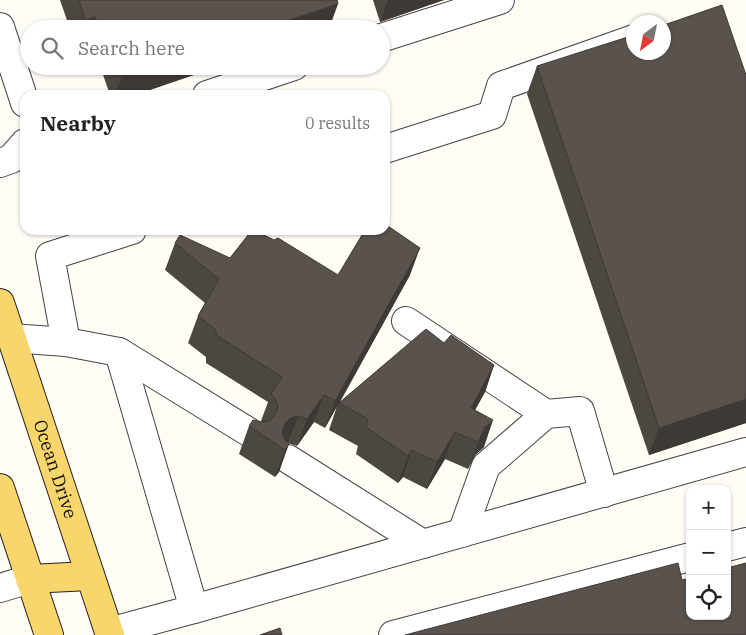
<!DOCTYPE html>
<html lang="en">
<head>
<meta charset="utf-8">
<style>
  :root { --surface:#fff; --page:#f2f2f2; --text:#222; --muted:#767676; --line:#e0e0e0 }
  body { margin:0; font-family:"IBM Plex Serif",serif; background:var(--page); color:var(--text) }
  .controls { position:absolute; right:15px; bottom:15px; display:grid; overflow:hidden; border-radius:10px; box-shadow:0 1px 4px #0004 }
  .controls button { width:45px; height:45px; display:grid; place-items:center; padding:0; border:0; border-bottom:1px solid var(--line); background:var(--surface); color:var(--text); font:25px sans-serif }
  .compass { position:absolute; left:626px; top:15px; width:45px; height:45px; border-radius:50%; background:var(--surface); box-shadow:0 1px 4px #0004; rotate:212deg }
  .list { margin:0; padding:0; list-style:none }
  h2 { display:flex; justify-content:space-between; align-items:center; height:65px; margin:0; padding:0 20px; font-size:21px }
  h2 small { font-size:16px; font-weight:400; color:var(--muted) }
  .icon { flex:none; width:28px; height:28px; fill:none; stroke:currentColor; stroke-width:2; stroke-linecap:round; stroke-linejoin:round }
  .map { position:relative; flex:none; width:746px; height:635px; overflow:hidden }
  .search { position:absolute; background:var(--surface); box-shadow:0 1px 4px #0004; left:20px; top:20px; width:370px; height:55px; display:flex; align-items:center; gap:12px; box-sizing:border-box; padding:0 18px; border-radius:28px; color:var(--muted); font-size:19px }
  .panel { position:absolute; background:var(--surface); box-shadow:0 1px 4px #0004; left:20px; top:90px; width:370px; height:145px; border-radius:15px }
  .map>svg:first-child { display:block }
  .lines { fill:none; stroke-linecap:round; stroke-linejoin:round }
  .minor-casing { stroke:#444; stroke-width:30 }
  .major-casing { stroke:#222; stroke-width:30 }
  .minor { stroke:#fff; stroke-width:28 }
  .major { stroke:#f9d66b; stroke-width:28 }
  .wall { fill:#4d4742 }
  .shaded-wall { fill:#3f3936 }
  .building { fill:#5a524d; stroke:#3f3936 }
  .labels { text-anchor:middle; stroke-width:5; stroke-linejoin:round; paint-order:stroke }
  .street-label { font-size:18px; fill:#111; stroke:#fff }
</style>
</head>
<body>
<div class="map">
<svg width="746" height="635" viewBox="0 0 746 635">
  <rect width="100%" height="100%" fill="#fffdf5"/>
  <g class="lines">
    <g class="minor-casing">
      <g id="minor">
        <polyline points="0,27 25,103"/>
        <polyline points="381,38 500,0"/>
        <polyline points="207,95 294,66"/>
        <polyline points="385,149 492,115 501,86 634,39"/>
        <polyline points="0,163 11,159 25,143"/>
        <polyline points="406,321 546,414"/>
        <polyline points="11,338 66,342 119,352 252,434"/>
        <polyline points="66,342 50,256 132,230"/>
        <polyline points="288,459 423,544"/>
        <polyline points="462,533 486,466 546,414 580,411 604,493"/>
        <polyline points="727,547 746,542"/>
        <polyline points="0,588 30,579"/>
        <polyline points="194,609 746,452"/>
        <polyline points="109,632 194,609 119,352"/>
        <polyline points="393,635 690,557"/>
      </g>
    </g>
    <g class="major-casing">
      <g id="major">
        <path id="s1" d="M0 303 110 635"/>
        <polyline points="0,488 49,635"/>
        <polyline points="30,579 89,576"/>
      </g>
    </g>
    <use href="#minor" class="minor"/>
    <use href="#major" class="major"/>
  </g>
  <g class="wall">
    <polygon points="60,0 337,0 329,29 70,29"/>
    <polygon points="373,0 444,0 380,22"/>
    <polygon points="100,66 220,66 135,95 110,95"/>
    <polygon points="537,66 746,75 746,423 649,455 527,94"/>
    <polygon points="175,243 230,258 338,275 410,275 340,402 444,343 494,365 485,392 475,410 484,447 475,455 468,469 445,459 427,489 403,477 398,483 356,454 358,446 329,430 337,406 325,428 314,422 297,446 288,443 279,472 275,477 239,454 249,426 262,422 261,421 268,402 206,363 206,357 188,343 198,316 205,303 165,270"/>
  </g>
  <g class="shaded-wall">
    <polygon points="388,0 444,0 380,22"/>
    <polygon points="338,4 329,29 262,29"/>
    <polygon points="95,17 91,29 82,29 85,20"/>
    <polygon points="150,66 220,66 135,95 115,95 122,76"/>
    <polygon points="420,248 410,275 325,428 335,401"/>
    <polygon points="494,365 485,392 461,435 471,408"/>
    <polygon points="324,395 314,422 297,446 307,419"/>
    <polygon points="746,399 746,423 649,455 659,428"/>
    <polygon points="298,416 288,443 277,445 285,423 290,418"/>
    <polygon points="493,420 484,447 475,455 468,469 478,442 485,427"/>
    <polygon points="455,432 445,459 427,489 437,462"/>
    <polygon points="289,444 279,472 275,477 285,450"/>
    <polygon points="412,450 403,477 398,483 408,456"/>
  </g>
  <g class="building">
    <polygon points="79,0 337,0 338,4 262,29 99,29 95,17 85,20"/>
    <polygon points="722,5 746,75 746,399 659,428 537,66 634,35 634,52 664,52 664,25"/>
    <polygon points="119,66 150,66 122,76"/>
    <polygon points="385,224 420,248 335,401 324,395 307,419 298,416 290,418 285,423 282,432 284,439 289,444 285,450 249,426 253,420 262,422 269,421 275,415 278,407 276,400 271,394 282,377 216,335 216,330 198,316 219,279 175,243 180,235 230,258 252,230 254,230 274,240 278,238 338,275 365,230 385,230"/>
    <polygon points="426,329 444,343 451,335 494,365 471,408 493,420 485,427 478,442 455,432 437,462 412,450 408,456 366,427 368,419 339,403"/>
    <polygon points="678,563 682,580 690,578 690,616 727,616 727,568 746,563 746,635 405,635"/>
    <polygon points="280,628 282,635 260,635"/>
  </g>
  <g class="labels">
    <g class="street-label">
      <text dy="6" stroke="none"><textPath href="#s1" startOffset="175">Ocean Drive</textPath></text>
    </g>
  </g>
</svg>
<div class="controls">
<button>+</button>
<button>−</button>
<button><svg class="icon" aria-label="locate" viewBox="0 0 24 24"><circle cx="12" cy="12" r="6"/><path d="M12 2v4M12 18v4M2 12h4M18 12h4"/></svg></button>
</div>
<svg class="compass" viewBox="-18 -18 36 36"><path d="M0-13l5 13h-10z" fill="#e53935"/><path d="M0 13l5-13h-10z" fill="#767676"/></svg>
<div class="search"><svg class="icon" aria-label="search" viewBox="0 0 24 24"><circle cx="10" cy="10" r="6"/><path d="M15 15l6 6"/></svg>Search here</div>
<section class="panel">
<h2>Nearby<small>0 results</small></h2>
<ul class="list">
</ul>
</section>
</div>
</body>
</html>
